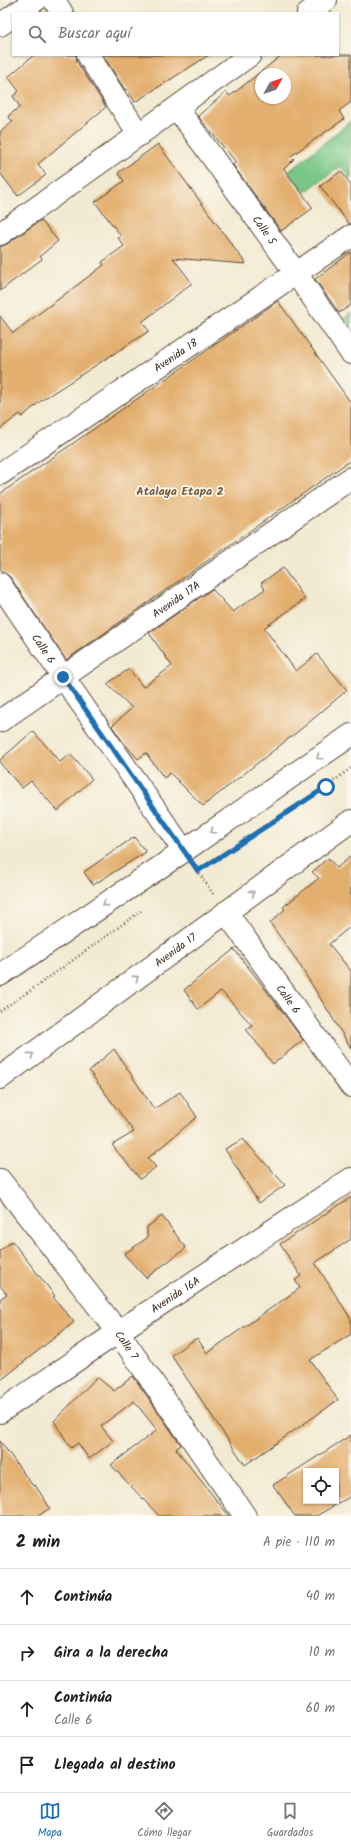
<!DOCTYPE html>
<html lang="es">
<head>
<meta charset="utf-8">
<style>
  :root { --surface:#fff; --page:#f2f2f2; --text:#202124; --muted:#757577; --line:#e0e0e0; --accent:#1f6fb2 }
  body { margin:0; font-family:Kalam,sans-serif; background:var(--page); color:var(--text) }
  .controls { position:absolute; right:12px; bottom:12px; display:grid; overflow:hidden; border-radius:0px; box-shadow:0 1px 3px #0004 }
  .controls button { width:36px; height:36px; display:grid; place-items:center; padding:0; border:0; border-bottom:1px solid var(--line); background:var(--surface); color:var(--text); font:20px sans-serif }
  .compass { position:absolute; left:255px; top:68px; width:36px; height:36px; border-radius:50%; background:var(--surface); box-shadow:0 1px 3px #0004; rotate:50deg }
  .stop { position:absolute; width:12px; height:12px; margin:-9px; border:3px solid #1f6fb2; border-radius:50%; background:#fff }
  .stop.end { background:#1f6fb2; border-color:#fff; box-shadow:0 1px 4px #0008 }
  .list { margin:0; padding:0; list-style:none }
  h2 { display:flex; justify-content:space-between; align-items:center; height:52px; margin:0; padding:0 16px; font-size:17px }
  h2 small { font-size:13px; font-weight:400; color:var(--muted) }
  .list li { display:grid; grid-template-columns:26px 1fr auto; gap:12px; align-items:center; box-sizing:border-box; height:56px; padding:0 16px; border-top:1px solid var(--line) }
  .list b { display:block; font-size:15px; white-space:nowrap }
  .list p { margin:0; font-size:13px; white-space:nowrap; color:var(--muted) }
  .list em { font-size:13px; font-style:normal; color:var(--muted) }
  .icon { flex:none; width:22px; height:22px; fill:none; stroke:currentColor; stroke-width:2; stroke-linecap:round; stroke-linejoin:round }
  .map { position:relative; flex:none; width:351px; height:1516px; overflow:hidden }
  .search { position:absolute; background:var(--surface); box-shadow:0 1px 3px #0004; left:12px; right:12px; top:12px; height:44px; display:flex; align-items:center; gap:10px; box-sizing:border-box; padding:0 14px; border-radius:0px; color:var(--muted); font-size:15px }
  .sheet { height:276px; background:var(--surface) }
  nav { display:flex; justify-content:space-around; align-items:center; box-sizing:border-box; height:56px; border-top:1px solid var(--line); background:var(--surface); font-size:11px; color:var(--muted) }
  nav a { display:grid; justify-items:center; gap:2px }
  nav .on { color:var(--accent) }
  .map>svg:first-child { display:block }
  .green { fill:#78c787; stroke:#5a7852 }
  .building { fill:#e3af6e; fill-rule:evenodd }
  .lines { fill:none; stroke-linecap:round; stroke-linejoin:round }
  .minor-casing { stroke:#564739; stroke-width:24 }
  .major-casing { stroke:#564739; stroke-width:24 }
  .path { stroke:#564739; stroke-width:2.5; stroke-dasharray:1 3; stroke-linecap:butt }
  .minor { stroke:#fff; stroke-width:22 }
  .major { stroke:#fff; stroke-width:22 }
  .oneway { stroke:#a79f9a }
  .route { stroke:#1f6fb2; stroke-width:5 }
  .labels { text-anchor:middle; stroke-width:3.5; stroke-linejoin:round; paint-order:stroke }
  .street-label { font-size:11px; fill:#3b2a1e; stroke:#fbf7ec }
  .neighbourhood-label { font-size:12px; font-weight:bold; fill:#76593a; stroke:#fbf7ec }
</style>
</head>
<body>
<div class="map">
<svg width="351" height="1516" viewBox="0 0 351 1516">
  <rect width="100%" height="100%" fill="#fbf7ec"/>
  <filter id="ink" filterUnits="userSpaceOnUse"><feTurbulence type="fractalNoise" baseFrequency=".025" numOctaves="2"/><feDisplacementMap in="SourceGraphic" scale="8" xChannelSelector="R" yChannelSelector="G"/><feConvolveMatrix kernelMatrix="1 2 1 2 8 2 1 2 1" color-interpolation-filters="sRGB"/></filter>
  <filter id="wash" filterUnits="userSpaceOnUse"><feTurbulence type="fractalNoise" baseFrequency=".012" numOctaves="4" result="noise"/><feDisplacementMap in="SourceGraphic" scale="16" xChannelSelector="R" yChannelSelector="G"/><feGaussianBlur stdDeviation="0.9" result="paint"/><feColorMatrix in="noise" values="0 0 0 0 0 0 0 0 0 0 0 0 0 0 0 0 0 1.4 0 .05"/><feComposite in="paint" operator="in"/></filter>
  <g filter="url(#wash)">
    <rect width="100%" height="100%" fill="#f2ead2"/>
    <g class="green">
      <polygon points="351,121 351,179 341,166 305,192 288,172"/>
      <polygon points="351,313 351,339 339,322"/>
    </g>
    <g id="blocks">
      <g class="building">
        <polygon points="34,55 76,55 77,62 106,107 38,164 46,175 18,196 0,173 0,132 13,122 8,116 20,107 13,96 19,91 8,77"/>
        <polygon points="103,55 209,55 135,102 127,89 125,90"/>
        <path d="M282 55H351V102L339 111 344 119 291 156 294 159 284 169 313 208 281 231 233 165 236 162 198 116 226 92 230 96ZM261 74H285V98H261Z"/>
        <polygon points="158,144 246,264 173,258 192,283 142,322 149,331 42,400 22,417 20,414 0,429 0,316 13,333 104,265 102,262 124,246 118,238 121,236 95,202 124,181 118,173"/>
        <polygon points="341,171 351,185 351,224 349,224 320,186"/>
        <polygon points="41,220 58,241 40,256 42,259 0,291 0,247 7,244"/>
        <polygon points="351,252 351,305 339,313 315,279"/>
        <polygon points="278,301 351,403 351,460 66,660 10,577 3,572 0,568 0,494"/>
        <polygon points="283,568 305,599 264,628 296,671 317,654 347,690 306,725 203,806 170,773 164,778 146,753 138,759 123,742 112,726 132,708 107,684 129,669 143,687 172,666 149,633 212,589 233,612 265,589 261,583"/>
        <polygon points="33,731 60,762 70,754 92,779 58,811 31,781 22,788 0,763 0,760"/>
        <polygon points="134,837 146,852 93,885 84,872"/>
        <polygon points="351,856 351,926 329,944 351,971 351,1048 296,959 270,923 285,909 283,907 319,878 312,872 328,858 337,868"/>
        <polygon points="234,949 269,994 303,1040 273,1064 246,1029 252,1025 221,991 198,1009 184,990"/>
        <polygon points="114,1049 154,1109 180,1092 197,1117 148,1158 156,1167 140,1179 112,1145 134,1132 89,1071"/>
        <polygon points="243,1139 285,1185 259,1203 225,1149"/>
        <polygon points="351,1197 351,1239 315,1263 351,1319 351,1334 310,1360 338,1400 245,1465 171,1355 197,1338 207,1353 300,1288 295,1280 301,1276 280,1244"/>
        <polygon points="162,1216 186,1248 146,1278 124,1254 147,1238 147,1227"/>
        <polygon points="12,1241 55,1296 53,1297 74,1322 0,1381 0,1299 7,1294 0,1286 0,1251"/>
        <polygon points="133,1376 181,1445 176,1449 229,1516 159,1516 111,1465 157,1430 134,1401 101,1426 113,1441 89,1459 78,1443 71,1448 54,1421 97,1377 114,1391"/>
        <path d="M351 1435V1496L316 1516H295L273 1485ZM306 1471H336V1501H306Z"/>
        <polygon points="0,1441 33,1486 35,1485 50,1508 38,1516 0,1516"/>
      </g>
    </g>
  </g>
  <g filter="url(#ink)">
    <use href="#blocks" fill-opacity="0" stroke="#564739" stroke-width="1"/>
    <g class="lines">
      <g class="minor-casing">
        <g id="minor">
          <polyline points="54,0 62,13"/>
          <polyline points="17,13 36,0"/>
          <polyline points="308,13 326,0"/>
          <polyline points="0,25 13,16"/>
          <polyline points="88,55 139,135"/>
          <path id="s1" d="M177 108 295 272 351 353"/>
          <polyline points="0,234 250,55"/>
          <path id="s2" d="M0 474 351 236"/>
          <path id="s3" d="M0 584 63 677 184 851"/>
          <path id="s4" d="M0 721 351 478"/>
          <path id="s5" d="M226 912 351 1086"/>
          <path id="s6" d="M0 1180 118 1332 245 1516"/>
          <path id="s7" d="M0 1412 118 1332 351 1179"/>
        </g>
      </g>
      <g class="major-casing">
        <g id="major">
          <polyline points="0,975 184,851 351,735"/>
          <path id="s8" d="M0 1078 351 821"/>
        </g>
      </g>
      <g class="path">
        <polyline points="247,838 326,787 351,768"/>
        <polyline points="197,870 213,894"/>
        <polyline points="0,1011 37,986 141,911"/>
      </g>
      <use href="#minor" class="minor"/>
      <use href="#major" class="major"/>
    </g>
    <defs><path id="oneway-chevron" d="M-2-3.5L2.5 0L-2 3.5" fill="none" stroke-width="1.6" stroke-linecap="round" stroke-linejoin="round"/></defs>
    <g class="oneway">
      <use href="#oneway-chevron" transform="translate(319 757) rotate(145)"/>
      <use href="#oneway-chevron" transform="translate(213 831) rotate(145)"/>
      <use href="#oneway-chevron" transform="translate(252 893) rotate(-36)"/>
      <use href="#oneway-chevron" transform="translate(105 904) rotate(146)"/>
      <use href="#oneway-chevron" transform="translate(136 978) rotate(-36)"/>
      <use href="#oneway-chevron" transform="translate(31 1055) rotate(-36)"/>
    </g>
  </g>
  <g class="lines" filter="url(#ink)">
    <polyline class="route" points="63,677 198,871 326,787"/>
  </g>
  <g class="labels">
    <g class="street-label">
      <text dy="4" stroke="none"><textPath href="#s1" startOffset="150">Calle 5</textPath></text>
      <text dy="4" stroke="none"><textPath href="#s2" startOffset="212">Avenida 18</textPath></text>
      <text dy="4" stroke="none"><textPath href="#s4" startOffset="214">Avenida 17A</textPath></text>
      <text dy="4" stroke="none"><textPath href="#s3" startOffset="78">Calle 6</textPath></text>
      <text dy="4" stroke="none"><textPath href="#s8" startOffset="217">Avenida 17</textPath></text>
      <text dy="4" stroke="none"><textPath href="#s5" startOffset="107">Calle 6</textPath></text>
      <text dy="4" stroke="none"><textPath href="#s7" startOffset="211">Avenida 16A</textPath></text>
      <text dy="4" stroke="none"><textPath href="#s6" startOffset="208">Calle 7</textPath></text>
    </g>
    <g class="neighbourhood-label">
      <text x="180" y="495">Atalaya Etapa 2</text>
    </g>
  </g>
</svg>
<div class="controls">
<button><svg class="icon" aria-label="locate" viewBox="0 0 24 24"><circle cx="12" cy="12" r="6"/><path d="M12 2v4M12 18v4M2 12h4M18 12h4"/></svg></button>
</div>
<svg class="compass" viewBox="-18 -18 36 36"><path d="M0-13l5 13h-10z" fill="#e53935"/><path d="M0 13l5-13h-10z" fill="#757577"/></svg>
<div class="stop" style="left:326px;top:787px"></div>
<div class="stop end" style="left:63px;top:677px"></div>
<div class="search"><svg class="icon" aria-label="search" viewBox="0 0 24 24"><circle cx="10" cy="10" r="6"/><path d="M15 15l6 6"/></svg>Buscar aquí</div>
</div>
<section class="sheet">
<h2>2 min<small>A pie · 110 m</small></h2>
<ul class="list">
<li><svg class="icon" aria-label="ahead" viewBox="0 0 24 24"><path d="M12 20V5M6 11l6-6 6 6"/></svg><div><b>Continúa</b></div><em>40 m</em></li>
<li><svg class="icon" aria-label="right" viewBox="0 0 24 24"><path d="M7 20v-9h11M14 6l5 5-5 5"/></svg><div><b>Gira a la derecha</b></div><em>10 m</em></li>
<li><svg class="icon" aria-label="ahead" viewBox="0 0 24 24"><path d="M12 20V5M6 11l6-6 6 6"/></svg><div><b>Continúa</b><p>Calle 6</p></div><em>60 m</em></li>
<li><svg class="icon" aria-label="arrive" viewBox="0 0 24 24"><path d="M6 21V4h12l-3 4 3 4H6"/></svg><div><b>Llegada al destino</b></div></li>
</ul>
</section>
<nav>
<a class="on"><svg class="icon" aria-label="map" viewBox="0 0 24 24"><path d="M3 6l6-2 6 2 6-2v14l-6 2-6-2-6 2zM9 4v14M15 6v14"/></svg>Mapa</a>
<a><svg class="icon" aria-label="directions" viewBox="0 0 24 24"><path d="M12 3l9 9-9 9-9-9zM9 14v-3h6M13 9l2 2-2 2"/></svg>Cómo llegar</a>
<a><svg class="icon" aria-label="saved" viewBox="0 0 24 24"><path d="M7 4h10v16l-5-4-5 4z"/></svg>Guardados</a>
</nav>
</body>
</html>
